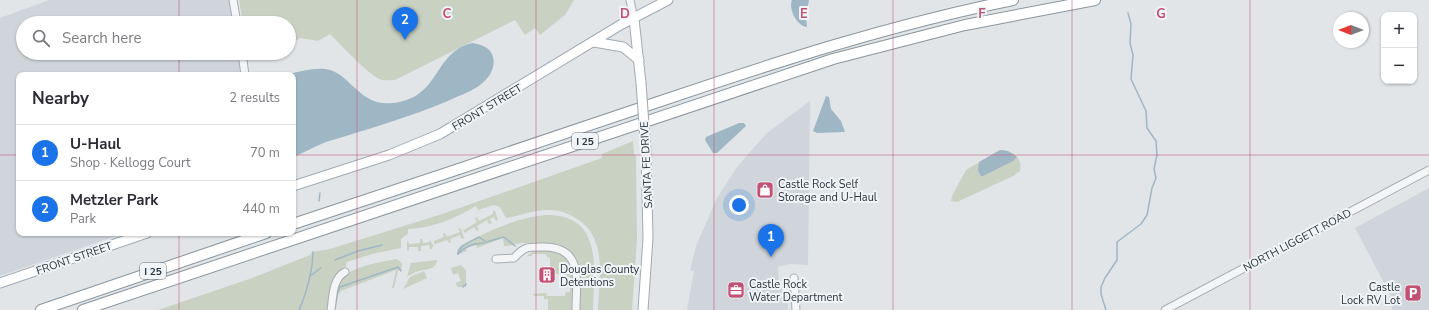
<!DOCTYPE html>
<html lang="en">
<head>
<meta charset="utf-8">
<style>
  :root { --surface:#fff; --page:#f2f2f3; --text:#2b2b33; --muted:#7c7c81; --line:#e1e1e2; --accent:#1a73e8 }
  body { margin:0; font-family:"Nunito Sans",sans-serif; background:var(--page); color:var(--text) }
  .controls { position:absolute; right:12px; top:12px; display:grid; overflow:hidden; border-radius:8px; box-shadow:0 1px 3px #0004 }
  .controls button { width:36px; height:36px; display:grid; place-items:center; padding:0; border:0; border-bottom:1px solid var(--line); background:var(--surface); color:var(--text); font:20px sans-serif }
  .compass { position:absolute; left:1333px; top:12px; width:36px; height:36px; border-radius:50%; background:var(--surface); box-shadow:0 1px 3px #0004; rotate:270deg }
  .you { position:absolute; left:739px; top:205px; width:14px; height:14px; margin:-10px; border:3px solid #fff; border-radius:50%; background:#1a73e8; box-shadow:0 0 0 6px #1a73e833 }
  .badge { display:grid; place-items:center; width:26px; height:26px; border-radius:50%; background:var(--accent); color:#fff; font-size:13px; font-weight:700 }
  .pin { position:absolute; translate:-50% -33px; filter:drop-shadow(0 1px 2px #0008) }
  .pin::after { content:''; position:absolute; top:21px; width:14px; height:12px; background:inherit; clip-path:polygon(0 0,100% 0,50% 100%) }
  .list { margin:0; padding:0; list-style:none }
  h2 { display:flex; justify-content:space-between; align-items:center; height:52px; margin:0; padding:0 16px; font-size:17px }
  h2 small { font-size:13px; font-weight:400; color:var(--muted) }
  .list li { display:grid; grid-template-columns:26px 1fr auto; gap:12px; align-items:center; box-sizing:border-box; height:56px; padding:0 16px; border-top:1px solid var(--line) }
  .list b { display:block; font-size:15px; white-space:nowrap }
  .list p { margin:0; font-size:13px; white-space:nowrap; color:var(--muted) }
  .list em { font-size:13px; font-style:normal; color:var(--muted) }
  .icon { flex:none; width:22px; height:22px; fill:none; stroke:currentColor; stroke-width:2; stroke-linecap:round; stroke-linejoin:round }
  .map { position:relative; flex:none; width:1429px; height:310px; overflow:hidden }
  .search { position:absolute; background:var(--surface); box-shadow:0 1px 3px #0004; left:16px; top:16px; width:280px; height:44px; display:flex; align-items:center; gap:10px; box-sizing:border-box; padding:0 14px; border-radius:22px; color:var(--muted); font-size:15px }
  .panel { position:absolute; background:var(--surface); box-shadow:0 1px 3px #0004; left:16px; top:72px; width:280px; height:164px; border-radius:8px }
  .map>svg:first-child { display:block }
  .built { fill:#cfd5da }
  .green { fill:#c9d1c3 }
  .water { fill:#9fb7c5 }
  .lines { fill:none; stroke-linecap:round; stroke-linejoin:round }
  .stream { stroke:#9fb7c5; stroke-width:1.5 }
  .minor-casing { stroke:#a7adb2; stroke-width:9 }
  .major-casing { stroke:#a1abb3; stroke-width:11 }
  .highway-casing { stroke:#8a959e; stroke-width:12 }
  .minor { stroke:#f3f5f7; stroke-width:7 }
  .major { stroke:#fff; stroke-width:9 }
  .highway { stroke:#fff; stroke-width:10 }
  .major-bridge-casing { stroke:#a1abb3; stroke-width:11; stroke-linecap:butt }
  .major-bridge { stroke:#fff; stroke-width:9 }
  .grid { fill:none; stroke:#c25274; stroke-width:1; stroke-opacity:0.55 }
  .labels { text-anchor:middle; stroke-width:4; stroke-linejoin:round; paint-order:stroke }
  .shield { fill:#f0f4f6; stroke:#666e75; stroke-width:1 }
  .shield-label { font-size:10px; font-weight:bold; fill:#2b353e }
  .street-label { font-size:11px; fill:#2b353e; stroke:#f0f4f6 }
  .poi-label { font-size:11px; fill:#2b353e; stroke:#f0f4f6; text-anchor:start }
  .grid-label { font-size:13px; text-anchor:middle; font-weight:bold; fill:#c25274; stroke:#f0f4f6; stroke-width:4; stroke-linejoin:round; paint-order:stroke }
</style>
</head>
<body>
<div class="map">
<svg width="1429" height="310" viewBox="0 0 1429 310">
  <rect width="100%" height="100%" fill="#e1e5e8"/>
  <g class="built">
    <polygon points="49,0 232,0 235,23 23,23 23,53 240,53 244,75 19,75 19,233 124,233 0,276 0,18"/>
    <polygon points="810,101 808,265 791,264 778,267 779,285 788,295 788,310 687,310 694,271 690,270 696,246 717,198 737,167 749,153 767,133"/>
    <polygon points="1429,188 1429,310 1393,310 1387,298 1391,296 1355,228"/>
  </g>
  <g class="green">
    <path d="M239 0H574L565 15 540 35 535 28 525 35 515 20 395 80C390 80 383 81 379 79 365 71 342 46 330 34L318 41 300 38 289 45V23H243Z"/>
    <path d="M633 141 634 154 636 156 637 239 632 310H598C599 279 608 238 577 219 568 213 559 210 548 210 533 210 520 216 506 218L500 207 494 205 478 210 476 206C454 219 433 228 408 229V234L401 239V248L372 254 347 262 345 269 340 272 329 310H158L252 278 310 255 312 252 330 249 442 214 602 158V154Z"/>
    <path d="M1000 150C1012 150 1023 158 1020 171L1013 176 957 202 951 201 952 196 966 170Z"/>
    <polygon points="493,210 495,211 498,220 496,221 494,217 490,219 492,223 489,224 487,220 477,226 479,230 477,231 474,227 465,233 461,227 464,230 477,222 475,218 477,217 479,221 493,214"/>
    <path d="M545 215C604 213 594 270 593 310H579C579 275 586 244 540 244 534 244 528 243 522 243 515 244 510 246 504 246L503 238 477 248 476 245 466 248 467 251 457 255V250L460 246C487 232 514 218 545 215Z"/>
    <polygon points="458,228 461,229 464,238 462,239 460,235 450,239 451,242 449,243 447,240 435,244 435,247 433,237 434,241 444,237 443,233 445,233 447,237 460,232"/>
    <polygon points="429,238 433,245 432,249 430,249 429,245 421,246 421,251 418,251 418,247 409,247 409,251 407,250 407,240 409,244 420,243 420,239 422,239 423,243 430,242"/>
    <polygon points="535,250 553,250 567,257 573,272 573,310 548,310 548,299 544,299 544,296 534,296 532,294 546,293 547,296 565,296 566,292 570,292 570,277 566,277 566,274 555,274 550,268 550,258 547,257 546,254 532,254 532,256 527,256"/>
    <path d="M396 259 400 261 402 264 401 271 398 270 394 288H392L396 270 341 291 338 295 336 309H334C335 302 334 290 338 284 348 266 377 263 396 259Z"/>
    <path d="M437 260C436 270 427 269 419 271 414 272 410 275 407 277L411 263Z"/>
    <polygon points="461,265 466,270 466,287 457,287 456,283 461,281 458,273 453,275 451,268"/>
    <polygon points="424,271 427,278 403,289 410,277"/>
  </g>
  <g class="water">
    <path d="M792 0H809L806 16 807 27C797 26 788 9 792 0Z"/>
    <path d="M472 43C480 44 491 47 493 57 496 68 489 78 480 85 471 92 460 95 450 100 410 117 369 129 326 142 315 146 304 153 293 157V75H286C298 72 312 68 325 69 351 72 358 107 393 103 441 98 433 52 472 43Z"/>
    <polygon points="826,96 829,97 831,109 841,121 845,132 817,133 813,131"/>
    <polygon points="739,123 744,123 746,126 717,153 713,153 705,140 706,137"/>
    <polygon points="1000,150 1008,151 1017,157 1013,161 983,176 981,176 978,171 979,162"/>
  </g>
  <g class="lines">
    <g class="stream">
      <polyline points="319,201 320,193"/>
      <path d="M458 254C459 245 472 241 479 237L486 242 504 237 515 246"/>
      <path d="M458 254C465 246 473 243 484 243"/>
      <polyline points="335,260 358,251 382,245"/>
      <polyline points="310,276 321,268"/>
      <polyline points="340,287 398,267 401,271"/>
      <polyline points="463,287 466,284"/>
      <polyline points="336,302 337,294 340,287"/>
      <path d="M299 310C306 295 313 269 313 252"/>
      <polyline points="1106,310 1101,294 1101,287 1105,278 1117,260 1117,242 1141,224 1147,215 1152,188 1156,178 1154,169 1157,155 1156,141 1147,128 1146,111 1131,79 1133,55 1130,43 1131,24 1128,13"/>
    </g>
    <g class="minor-casing">
      <g id="minor">
        <polyline points="233,0 237,23"/>
        <polyline points="630,0 634,19"/>
        <polyline points="242,53 245,75"/>
        <path d="M496 259 514 258C525 246 528 247 544 247 584 247 576 282 576 310"/>
        <polyline points="794,278 796,310"/>
        <path d="M331 310C333 298 332 279 345 272"/>
        <polyline points="1165,310 1429,170"/>
      </g>
    </g>
    <g class="major-casing">
      <g id="major">
        <polyline points="634,19 641,83"/>
        <polyline points="594,42 623,47 639,60"/>
        <polyline points="293,186 389,155 440,134 622,24 668,0"/>
        <polyline points="0,283 147,233"/>
        <polyline points="643,310 648,238 646,152"/>
      </g>
    </g>
    <g class="highway-casing">
      <g id="highway">
        <path d="M293 224C417 183 540 142 664 100 779 61 894 24 1013 0"/>
        <polyline points="41,310 266,233"/>
        <polyline points="83,310 833,59 965,25 1095,0"/>
      </g>
    </g>
    <use href="#minor" class="minor"/>
    <use href="#major" class="major"/>
    <use href="#highway" class="highway"/>
    <g class="major-bridge-casing">
      <polyline id="major-bridge" points="641,83 646,152"/>
    </g>
    <use href="#major-bridge" class="major-bridge"/>
  </g>
  <path class="grid" d="M179 0V23M357 0V310M536 0V310M714 0V310M893 0V310M1072 0V310M1250 0V310M179 53V75M0 155H19M293 155H1429M179 233V310"/>
  <defs>
    <g id="shop-square" transform="scale(0.9)"><rect x="-9" y="-9" width="18" height="18" rx="4" fill="#c25274" stroke="#f0f4f6"/><path d="M-5-2.5h2.3a2.7 3.5 0 0 1 5.4 0H5L5.5 6h-11ZM-1.5-2.5h3a1.5 2.3 0 0 0-3 0Z" fill="#fff"/></g>
    <g id="building-square" transform="scale(0.9)"><rect x="-9" y="-9" width="18" height="18" rx="4" fill="#c25274" stroke="#f0f4f6"/><path d="M-4-6H4V6H1V3H-1V6H-4ZM-2.5-4.3h1.7v1.8h-1.7ZM.8-4.3h1.7v1.8H.8ZM-2.5-1h1.7V.8h-1.7ZM.8-1h1.7V.8H.8Z" fill="#fff"/></g>
    <g id="office-square" transform="scale(0.9)"><rect x="-9" y="-9" width="18" height="18" rx="4" fill="#c25274" stroke="#f0f4f6"/><path d="M-6-3h4V-5.5h4V-3h4V5H-6ZM-1-4.5V-3h2v-1.5ZM-6 0V1H6V0Z" fill="#fff"/></g>
    <g id="parking-square" transform="scale(0.9)"><rect x="-9" y="-9" width="18" height="18" rx="4" fill="#c25274" stroke="#f0f4f6"/><path d="M-3.5-5.5H1a3.5 3.5 0 0 1 0 7H-1V5.5H-3.5ZM-1-3.4V-.6H.8a1.4 1.4 0 0 0 0-2.8Z" fill="#fff"/></g>
  </defs>
  <g fill-rule="evenodd">
    <use href="#shop-square" x="765" y="190"/>
    <use href="#building-square" x="547" y="275"/>
    <use href="#office-square" x="736" y="290"/>
    <use href="#parking-square" x="1413" y="293"/>
  </g>
  <g class="labels">
    <g class="shield">
      <rect x="572" y="133" width="26" height="16" rx="3"/>
      <rect x="140" y="263" width="26" height="16" rx="3"/>
    </g>
    <g class="shield-label">
      <text x="585" y="145">I 25</text>
      <text x="153" y="275">I 25</text>
    </g>
    <g class="street-label">
      <text transform="translate(487 107) rotate(-31)" y="4">FRONT STREET</text>
      <text transform="translate(646 165) rotate(-93)" y="4">SANTA FE DRIVE</text>
      <text transform="translate(1297 240) rotate(-28)" y="4">NORTH LIGGETT ROAD</text>
      <text transform="translate(74 258) rotate(-19)" y="4">FRONT STREET</text>
    </g>
    <g class="poi-label">
      <text x="778" y="188">Castle Rock Self<tspan x="778" dy="13">Storage and U-Haul</tspan></text>
      <text x="560" y="273">Douglas County<tspan x="560" dy="13">Detentions</tspan></text>
      <text x="749" y="288">Castle Rock<tspan x="749" dy="13">Water Department</tspan></text>
      <text x="1400" y="291" text-anchor="end">Castle<tspan x="1400" dy="13">Lock RV Lot</tspan></text>
    </g>
  </g>
  <g class="grid-label">
    <text x="447" y="18">C</text>
    <text x="625" y="18">D</text>
    <text x="804" y="18">E</text>
    <text x="982" y="18">F</text>
    <text x="1161" y="18">G</text>
  </g>
</svg>
<div class="controls">
<button>+</button>
<button>−</button>
</div>
<svg class="compass" viewBox="-18 -18 36 36"><path d="M0-13l5 13h-10z" fill="#e53935"/><path d="M0 13l5-13h-10z" fill="#7c7c81"/></svg>
<div class="you"></div>
<div class="pin badge" style="left:771px;top:257px">1</div>
<div class="pin badge" style="left:405px;top:40px">2</div>
<div class="search"><svg class="icon" aria-label="search" viewBox="0 0 24 24"><circle cx="10" cy="10" r="6"/><path d="M15 15l6 6"/></svg>Search here</div>
<section class="panel">
<h2>Nearby<small>2 results</small></h2>
<ul class="list">
<li><span class="badge">1</span><div><b>U-Haul</b><p>Shop · Kellogg Court</p></div><em>70 m</em></li>
<li><span class="badge">2</span><div><b>Metzler Park</b><p>Park</p></div><em>440 m</em></li>
</ul>
</section>
</div>
</body>
</html>
